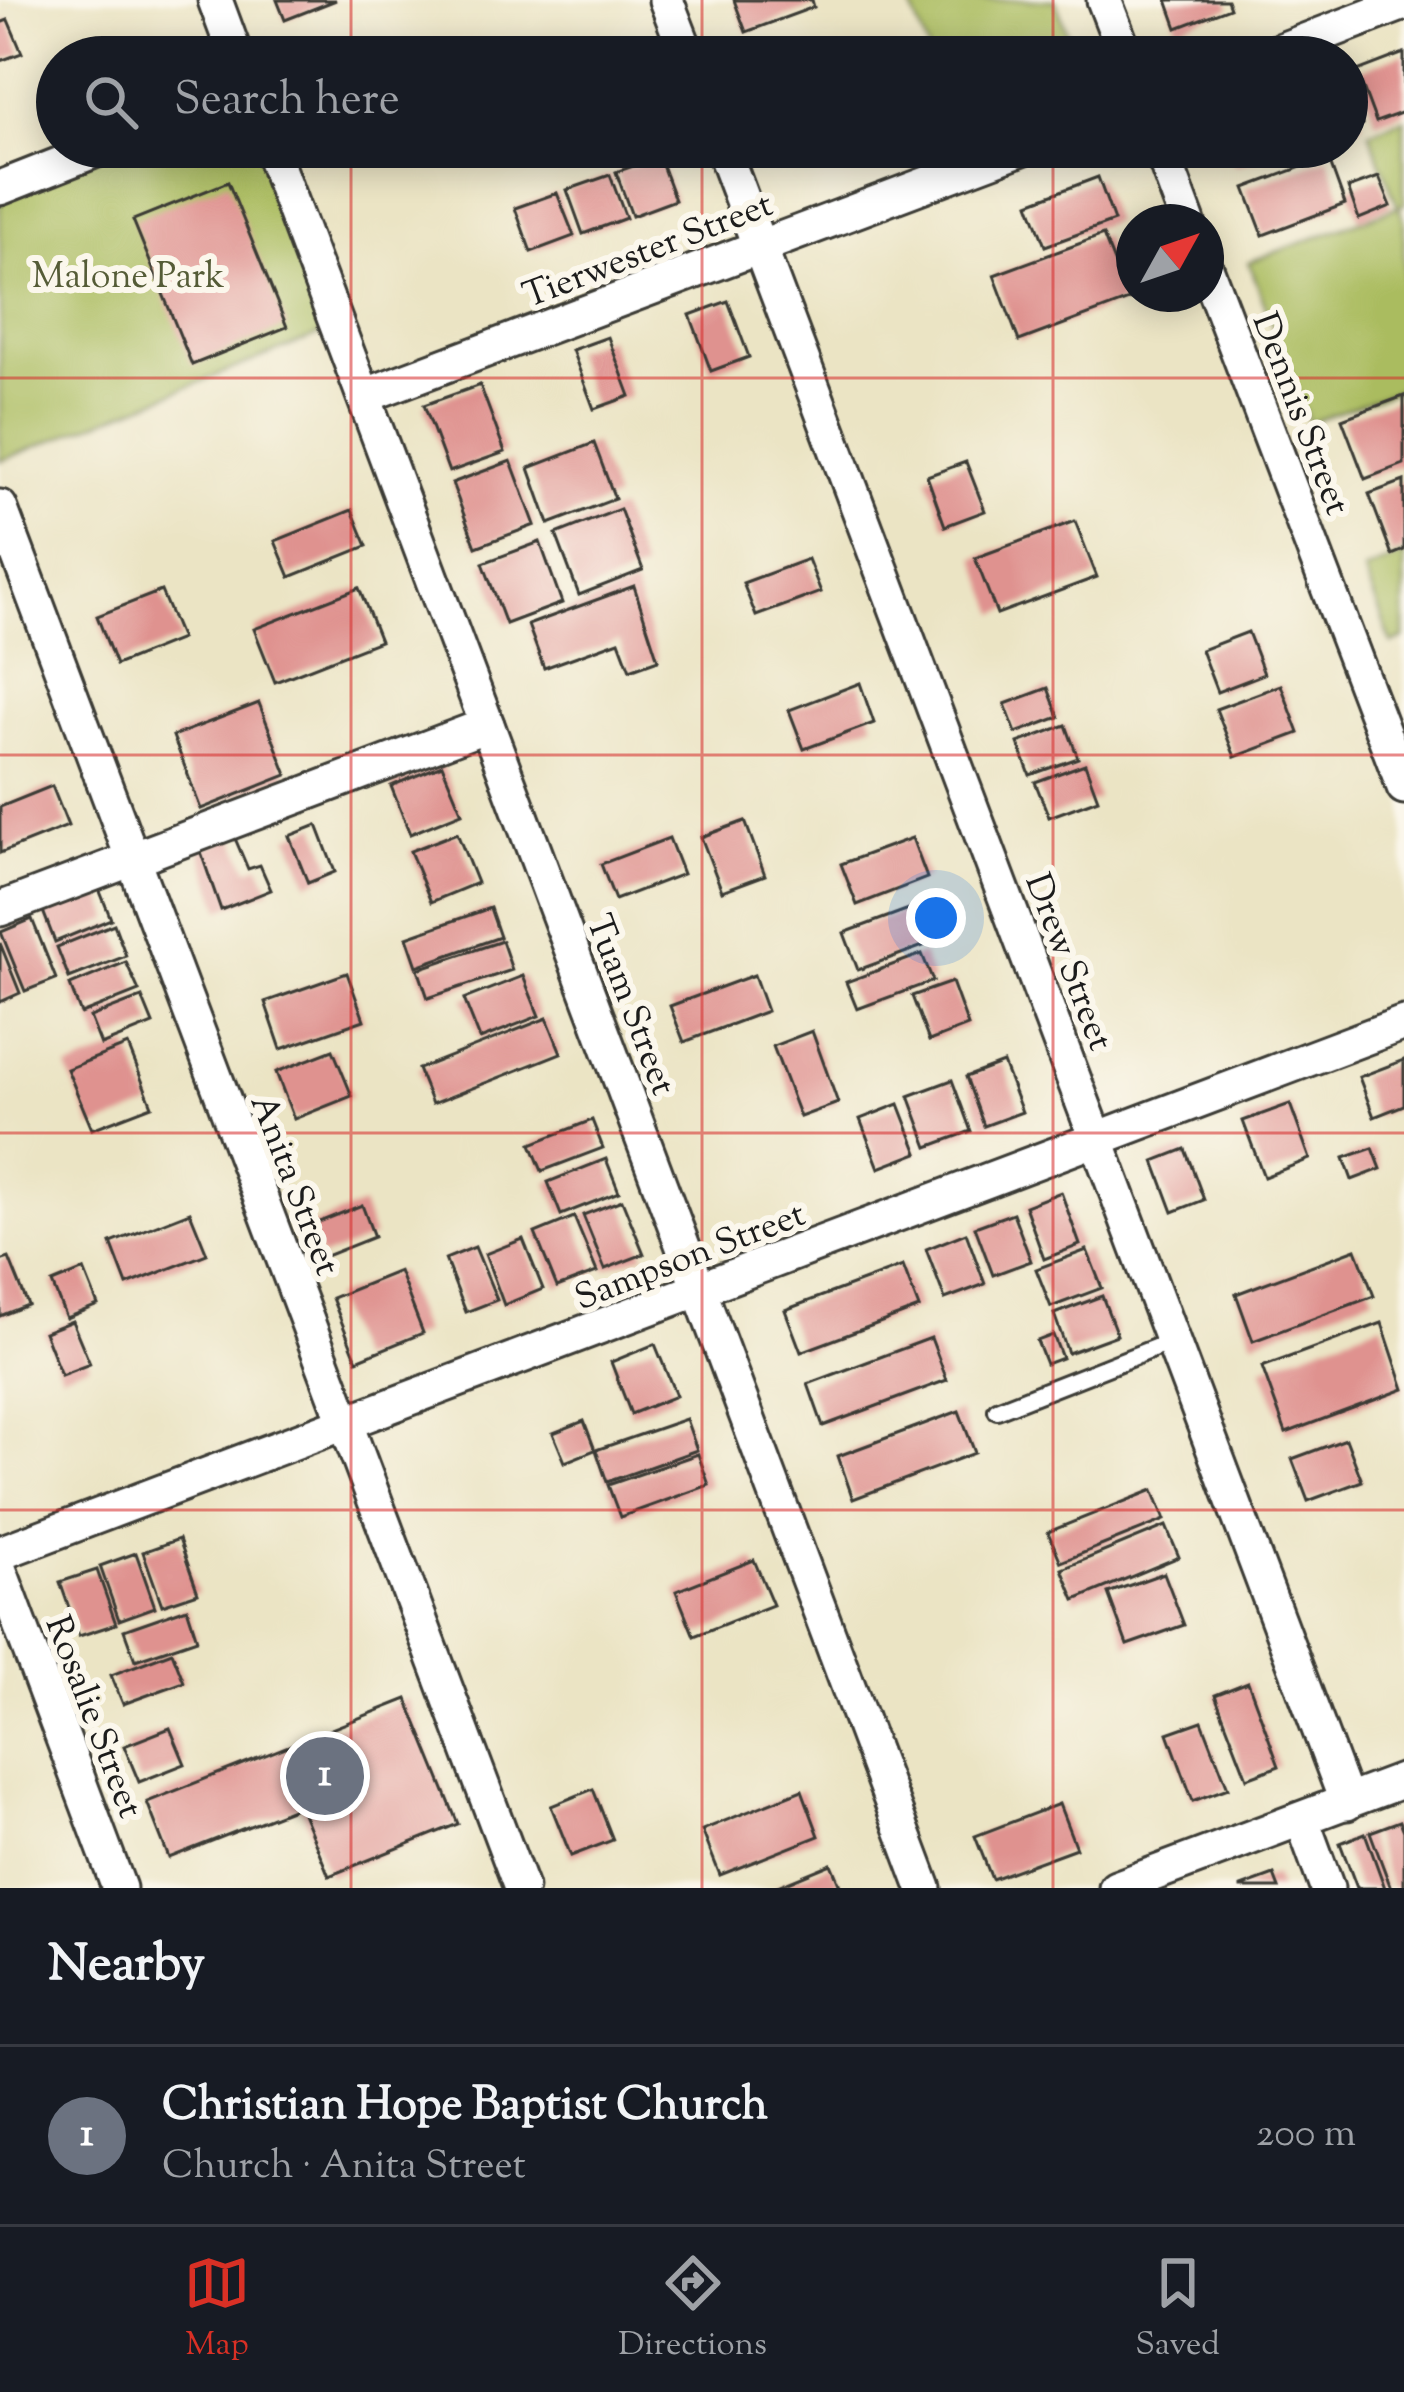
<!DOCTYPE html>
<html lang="en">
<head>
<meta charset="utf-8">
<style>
  :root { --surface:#171b24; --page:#20242c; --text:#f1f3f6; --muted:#9ea1a6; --line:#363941; --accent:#d93025 }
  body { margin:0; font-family:"Sorts Mill Goudy",serif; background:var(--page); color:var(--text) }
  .compass { position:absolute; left:1116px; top:204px; width:108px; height:108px; border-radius:50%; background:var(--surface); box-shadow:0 6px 30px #0003; rotate:50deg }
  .you { position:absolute; left:936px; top:918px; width:42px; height:42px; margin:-30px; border:9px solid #fff; border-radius:50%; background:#1a73e8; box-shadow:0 0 0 18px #1a73e833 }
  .badge { display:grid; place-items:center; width:78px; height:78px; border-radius:50%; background:var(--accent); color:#fff; font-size:39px; font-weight:700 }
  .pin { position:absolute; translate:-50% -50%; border:6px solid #fff; box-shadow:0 3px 12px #0006 }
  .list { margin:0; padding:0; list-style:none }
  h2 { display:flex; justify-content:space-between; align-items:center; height:156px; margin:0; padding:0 48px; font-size:51px }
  h2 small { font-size:39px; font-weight:400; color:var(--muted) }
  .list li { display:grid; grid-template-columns:78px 1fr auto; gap:36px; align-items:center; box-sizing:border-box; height:180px; padding:0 48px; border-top:3px solid var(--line) }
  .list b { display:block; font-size:45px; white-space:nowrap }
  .list p { margin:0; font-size:39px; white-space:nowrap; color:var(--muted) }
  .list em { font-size:39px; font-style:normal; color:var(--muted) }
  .icon { flex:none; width:66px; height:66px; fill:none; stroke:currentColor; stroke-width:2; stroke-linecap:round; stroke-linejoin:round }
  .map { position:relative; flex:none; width:1404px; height:1888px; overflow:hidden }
  .search { position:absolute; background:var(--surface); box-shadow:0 6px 30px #0003; left:36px; right:36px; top:36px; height:132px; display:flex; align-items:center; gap:30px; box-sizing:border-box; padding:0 42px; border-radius:66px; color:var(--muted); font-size:45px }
  .sheet { height:336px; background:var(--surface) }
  nav { display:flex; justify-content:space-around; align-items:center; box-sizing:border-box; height:168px; border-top:3px solid var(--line); background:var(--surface); font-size:33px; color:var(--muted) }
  nav a { display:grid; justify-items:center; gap:6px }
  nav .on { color:var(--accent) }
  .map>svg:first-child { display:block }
  .green { fill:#aabc5f; stroke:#636c3e; stroke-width:3 }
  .building { fill:#df928f }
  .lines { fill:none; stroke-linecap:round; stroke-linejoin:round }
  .service-casing { stroke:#3b3a35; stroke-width:22 }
  .minor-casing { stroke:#3b3a35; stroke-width:39 }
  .service { stroke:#fff; stroke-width:16 }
  .minor { stroke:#fff; stroke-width:33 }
  .grid { fill:none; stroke:#d62828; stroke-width:3; stroke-opacity:0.55 }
  .labels { text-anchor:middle; stroke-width:12; stroke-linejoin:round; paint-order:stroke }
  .street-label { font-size:36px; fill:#1c1c1c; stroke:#fbf7ec }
  .park-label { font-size:36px; fill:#555c37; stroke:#fbf7ec }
</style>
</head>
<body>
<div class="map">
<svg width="1404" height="1888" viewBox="0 0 1404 1888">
  <rect width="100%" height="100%" fill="#fbf7ec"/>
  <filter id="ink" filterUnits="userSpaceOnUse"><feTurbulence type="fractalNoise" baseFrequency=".00833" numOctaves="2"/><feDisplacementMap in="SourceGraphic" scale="24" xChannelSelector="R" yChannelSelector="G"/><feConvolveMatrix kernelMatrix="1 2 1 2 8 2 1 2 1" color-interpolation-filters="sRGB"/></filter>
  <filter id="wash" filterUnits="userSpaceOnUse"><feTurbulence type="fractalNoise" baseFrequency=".004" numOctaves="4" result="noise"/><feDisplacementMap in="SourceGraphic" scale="48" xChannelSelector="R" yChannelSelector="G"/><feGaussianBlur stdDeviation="2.7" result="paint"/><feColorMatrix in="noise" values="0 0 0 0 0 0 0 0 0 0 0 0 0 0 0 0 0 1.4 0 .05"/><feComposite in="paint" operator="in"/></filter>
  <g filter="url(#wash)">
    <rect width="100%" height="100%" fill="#ebe4c4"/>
    <g class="green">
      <polygon points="909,0 1055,0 1077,57 931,57"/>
      <polygon points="1404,118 1404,204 1399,207 1404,221 1404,388 1309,423 1249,262 1398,207 1369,132"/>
      <polygon points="104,147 270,147 339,327 0,461 0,188"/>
      <polygon points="1404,555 1404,639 1392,644 1364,571"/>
    </g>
    <g id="blocks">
      <g class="building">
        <polygon points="277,0 336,0 285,20"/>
        <polygon points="734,0 812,0 814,7 746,32"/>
        <polygon points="1167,0 1227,0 1230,8 1177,28"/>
        <polygon points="8,20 22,53 0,61 0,23"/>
        <polygon points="165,41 172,57 124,57"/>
        <polygon points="1404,53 1404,112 1376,122 1357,71"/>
        <polygon points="1347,82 1363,124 1347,130"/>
        <polygon points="1229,147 1284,147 1284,148 1236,165"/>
        <polygon points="659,157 675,200 632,216 616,172"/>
        <polygon points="1328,157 1345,204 1263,235 1245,188"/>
        <polygon points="610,175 626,218 583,234 567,190"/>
        <polygon points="1098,177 1114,221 1045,246 1029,203"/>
        <polygon points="1379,177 1391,206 1359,219 1348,188"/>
        <polygon points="228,182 287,327 192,365 133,220"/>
        <polygon points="557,193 574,236 531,252 515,208"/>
        <polygon points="1103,235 1129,300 1019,341 994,275"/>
        <polygon points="728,301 749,357 711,371 690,315"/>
        <polygon points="608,337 630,396 594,409 572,350"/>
        <polygon points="480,385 505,452 449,472 424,405"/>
        <polygon points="1404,396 1404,464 1365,479 1342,419"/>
        <polygon points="594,443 615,499 549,524 529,468"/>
        <polygon points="511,461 535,525 476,547 452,483"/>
        <polygon points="966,462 985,511 945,526 927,476"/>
        <polygon points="1404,481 1404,550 1392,555 1369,494"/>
        <polygon points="620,509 643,570 579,595 556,534"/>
        <polygon points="352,510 367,546 290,577 275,541"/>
        <polygon points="1075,521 1097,577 997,614 975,558"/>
        <polygon points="540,542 562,603 506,624 483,563"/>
        <polygon points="808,559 821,592 756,616 743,583"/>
        <polygon points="634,586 658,660 630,670 619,641 544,668 528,625"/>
        <polygon points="359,588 380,641 275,682 254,629"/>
        <polygon points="161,591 181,639 116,665 97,616"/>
        <polygon points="1248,632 1264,674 1217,692 1201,650"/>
        <polygon points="860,683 874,723 804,749 789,710"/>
        <polygon points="1281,685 1299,733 1235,757 1216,709"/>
        <polygon points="1048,688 1059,717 1016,733 1005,704"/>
        <polygon points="259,703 287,775 201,809 173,736"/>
        <polygon points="1066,725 1078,758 1030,775 1018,743"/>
        <polygon points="1085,764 1098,799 1049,817 1035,782"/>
        <polygon points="442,765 462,813 410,834 391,786"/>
        <polygon points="52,786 68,826 0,853 0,807"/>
        <polygon points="745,821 765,875 722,891 701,837"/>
        <polygon points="317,825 335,872 308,883 289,836"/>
        <polygon points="457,833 477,883 431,902 410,851"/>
        <polygon points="234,836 248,869 260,865 271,890 221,910 200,850"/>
        <polygon points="669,838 683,874 615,900 601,864"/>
        <polygon points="912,838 927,878 857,905 841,864"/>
        <polygon points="99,889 111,919 55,942 43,911"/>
        <polygon points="936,899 950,936 858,970 844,933"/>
        <polygon points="490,908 500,937 417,966 407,937"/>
        <polygon points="32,919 56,979 25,991 1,932"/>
        <polygon points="114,924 126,956 69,978 57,947"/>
        <polygon points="502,941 512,970 428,998 418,969"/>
        <polygon points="0,943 20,993 0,1002"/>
        <polygon points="922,954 933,981 857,1009 846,982"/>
        <polygon points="126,962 139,991 81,1014 70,985"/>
        <polygon points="347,973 364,1020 281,1049 265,1002"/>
        <polygon points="754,975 767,1011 684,1042 670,1006"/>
        <polygon points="523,976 539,1016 480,1039 464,999"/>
        <polygon points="952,982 968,1026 929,1041 912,996"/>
        <polygon points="142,997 153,1024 101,1045 90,1017"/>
        <polygon points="547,1018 561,1053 432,1104 418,1069"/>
        <polygon points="812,1031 838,1103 800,1117 773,1046"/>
        <polygon points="128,1045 152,1106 92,1129 67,1069"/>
        <polygon points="333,1050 352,1096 294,1119 276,1072"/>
        <polygon points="1404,1060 1404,1105 1374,1117 1359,1077"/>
        <polygon points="1003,1063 1022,1112 984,1126 966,1077"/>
        <polygon points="952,1080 971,1131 928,1147 909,1096"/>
        <polygon points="899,1104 918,1153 879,1168 860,1119"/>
        <polygon points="1290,1104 1310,1159 1264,1177 1243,1121"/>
        <polygon points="592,1120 603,1148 542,1171 531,1144"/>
        <polygon points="1373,1148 1381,1169 1352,1180 1344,1158"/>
        <polygon points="1185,1149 1204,1200 1173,1212 1154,1161"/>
        <polygon points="606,1159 619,1192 561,1215 548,1182"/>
        <polygon points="1061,1192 1080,1245 1044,1259 1025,1206"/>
        <polygon points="622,1200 644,1254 605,1269 583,1215"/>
        <polygon points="362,1205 374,1237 321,1258 309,1226"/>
        <polygon points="190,1212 207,1254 127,1285 111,1243"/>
        <polygon points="1013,1213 1031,1261 993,1275 975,1227"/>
        <polygon points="574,1217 597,1272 557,1287 535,1233"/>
        <polygon points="966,1233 985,1284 945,1299 926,1249"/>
        <polygon points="523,1239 543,1289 504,1305 485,1254"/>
        <polygon points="475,1247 497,1300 466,1312 445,1259"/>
        <polygon points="1356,1249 1374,1296 1253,1341 1236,1294"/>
        <polygon points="1087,1250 1102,1288 1051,1307 1036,1269"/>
        <polygon points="9,1258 28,1305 0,1316 0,1261"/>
        <polygon points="903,1266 919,1308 801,1352 785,1310"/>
        <polygon points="84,1270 98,1305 66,1318 52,1283"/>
        <polygon points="399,1271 423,1333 357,1360 332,1298"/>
        <polygon points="1102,1296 1117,1335 1068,1353 1054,1314"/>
        <polygon points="72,1321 90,1364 61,1375 44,1332"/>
        <polygon points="1382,1323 1404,1389 1286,1433 1262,1367"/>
        <polygon points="1053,1335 1062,1358 1046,1364 1037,1341"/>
        <polygon points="931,1338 947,1380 823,1426 808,1384"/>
        <polygon points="655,1344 676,1396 631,1414 611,1362"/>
        <polygon points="959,1411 975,1453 853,1499 838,1456"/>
        <polygon points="686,1419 697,1450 607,1482 596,1450"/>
        <polygon points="584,1421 595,1450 565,1462 553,1433"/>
        <polygon points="1346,1439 1362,1481 1308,1501 1292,1459"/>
        <polygon points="698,1454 709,1485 620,1517 608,1485"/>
        <polygon points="1153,1490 1165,1520 1061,1562 1048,1532"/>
        <polygon points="1166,1526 1179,1557 1075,1600 1062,1569"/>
        <polygon points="179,1539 198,1593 162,1605 143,1552"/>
        <polygon points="136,1553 155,1607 119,1620 100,1566"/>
        <polygon points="754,1560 773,1605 694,1636 676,1591"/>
        <polygon points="97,1570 116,1624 79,1636 60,1582"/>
        <polygon points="1164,1573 1184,1625 1127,1645 1108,1593"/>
        <polygon points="187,1608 197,1639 135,1660 124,1630"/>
        <polygon points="172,1652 184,1682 123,1704 111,1675"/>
        <polygon points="1248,1682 1279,1766 1247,1778 1215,1695"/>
        <polygon points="407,1699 458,1824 329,1876 300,1806 169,1858 147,1802"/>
        <polygon points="1202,1721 1228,1788 1193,1801 1168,1733"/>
        <polygon points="170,1728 185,1764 139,1782 124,1746"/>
        <polygon points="593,1789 613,1840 571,1856 551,1806"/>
        <polygon points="802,1790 819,1836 720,1875 702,1830"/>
        <polygon points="1059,1804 1076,1848 992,1879 975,1836"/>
        <polygon points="1400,1821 1404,1831 1404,1888 1391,1888 1370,1832"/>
        <polygon points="1365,1833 1385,1888 1357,1888 1340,1843"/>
        <polygon points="831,1864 841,1888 773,1888"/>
        <polygon points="1274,1875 1279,1888 1241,1888 1241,1887"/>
      </g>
    </g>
  </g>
  <g filter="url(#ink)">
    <use href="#blocks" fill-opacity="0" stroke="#3b3a35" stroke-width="3"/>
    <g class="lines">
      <g class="service-casing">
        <polyline id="service" points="997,1410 1173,1341"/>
      </g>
      <g class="minor-casing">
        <g id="minor">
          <polyline points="215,0 236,57"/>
          <polyline points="666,0 688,57"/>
          <polyline points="1104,0 1126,57"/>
          <polyline points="1263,57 1404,3"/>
          <polyline points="270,147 924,1888"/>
          <polyline points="722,147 1347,1803"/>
          <polyline points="1160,147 1188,222"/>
          <polyline points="0,188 104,147"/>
          <polyline points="1206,268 1404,787"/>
          <polyline points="364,396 1025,147"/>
          <polyline points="0,507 521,1888"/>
          <polyline points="0,909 487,725"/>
          <polyline points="0,1553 1404,1023"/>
          <polyline points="0,1571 119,1888"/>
          <polyline points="1302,1820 1327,1888"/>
          <polyline points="1116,1888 1404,1780"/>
        </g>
      </g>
      <use href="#service" class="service"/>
      <use href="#minor" class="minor"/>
    </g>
  </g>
  <path class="grid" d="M351 0V57M702 0V57M1053 0V57M351 147V1888M702 147V1888M1053 147V1888M0 378H1404M0 755H1404M0 1133H1404M0 1510H1404"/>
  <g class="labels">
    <g class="street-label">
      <text transform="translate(647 248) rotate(-21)" y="13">Tierwester Street</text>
      <text transform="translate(1303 413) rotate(69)" y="13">Dennis Street</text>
      <text transform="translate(1071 961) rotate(69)" y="13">Drew Street</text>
      <text transform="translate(633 1004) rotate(69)" y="13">Tuam Street</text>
      <text transform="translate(297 1184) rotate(69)" y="13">Anita Street</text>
      <text transform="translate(689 1254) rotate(-21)" y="13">Sampson Street</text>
      <text transform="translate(96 1716) rotate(69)" y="13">Rosalie Street</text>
    </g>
    <g class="park-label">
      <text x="128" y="287">Malone Park</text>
    </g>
  </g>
</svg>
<svg class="compass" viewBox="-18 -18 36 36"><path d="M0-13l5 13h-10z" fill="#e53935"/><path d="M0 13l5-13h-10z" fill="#9ea1a6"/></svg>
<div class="you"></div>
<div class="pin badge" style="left:325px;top:1776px;background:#6b7280">1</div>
<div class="search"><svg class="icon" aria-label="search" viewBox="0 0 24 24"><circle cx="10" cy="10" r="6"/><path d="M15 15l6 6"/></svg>Search here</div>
</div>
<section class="sheet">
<h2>Nearby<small></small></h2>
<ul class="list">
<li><span class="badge" style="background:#6b7280">1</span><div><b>Christian Hope Baptist Church</b><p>Church · Anita Street</p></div><em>200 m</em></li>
</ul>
</section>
<nav>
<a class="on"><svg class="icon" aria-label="map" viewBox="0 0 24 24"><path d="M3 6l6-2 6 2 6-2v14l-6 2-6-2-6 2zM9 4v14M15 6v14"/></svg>Map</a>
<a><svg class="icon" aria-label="directions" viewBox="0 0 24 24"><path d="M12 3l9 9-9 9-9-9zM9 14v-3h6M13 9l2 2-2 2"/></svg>Directions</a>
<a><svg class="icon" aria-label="saved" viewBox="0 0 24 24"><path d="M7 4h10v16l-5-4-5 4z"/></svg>Saved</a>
</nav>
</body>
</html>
